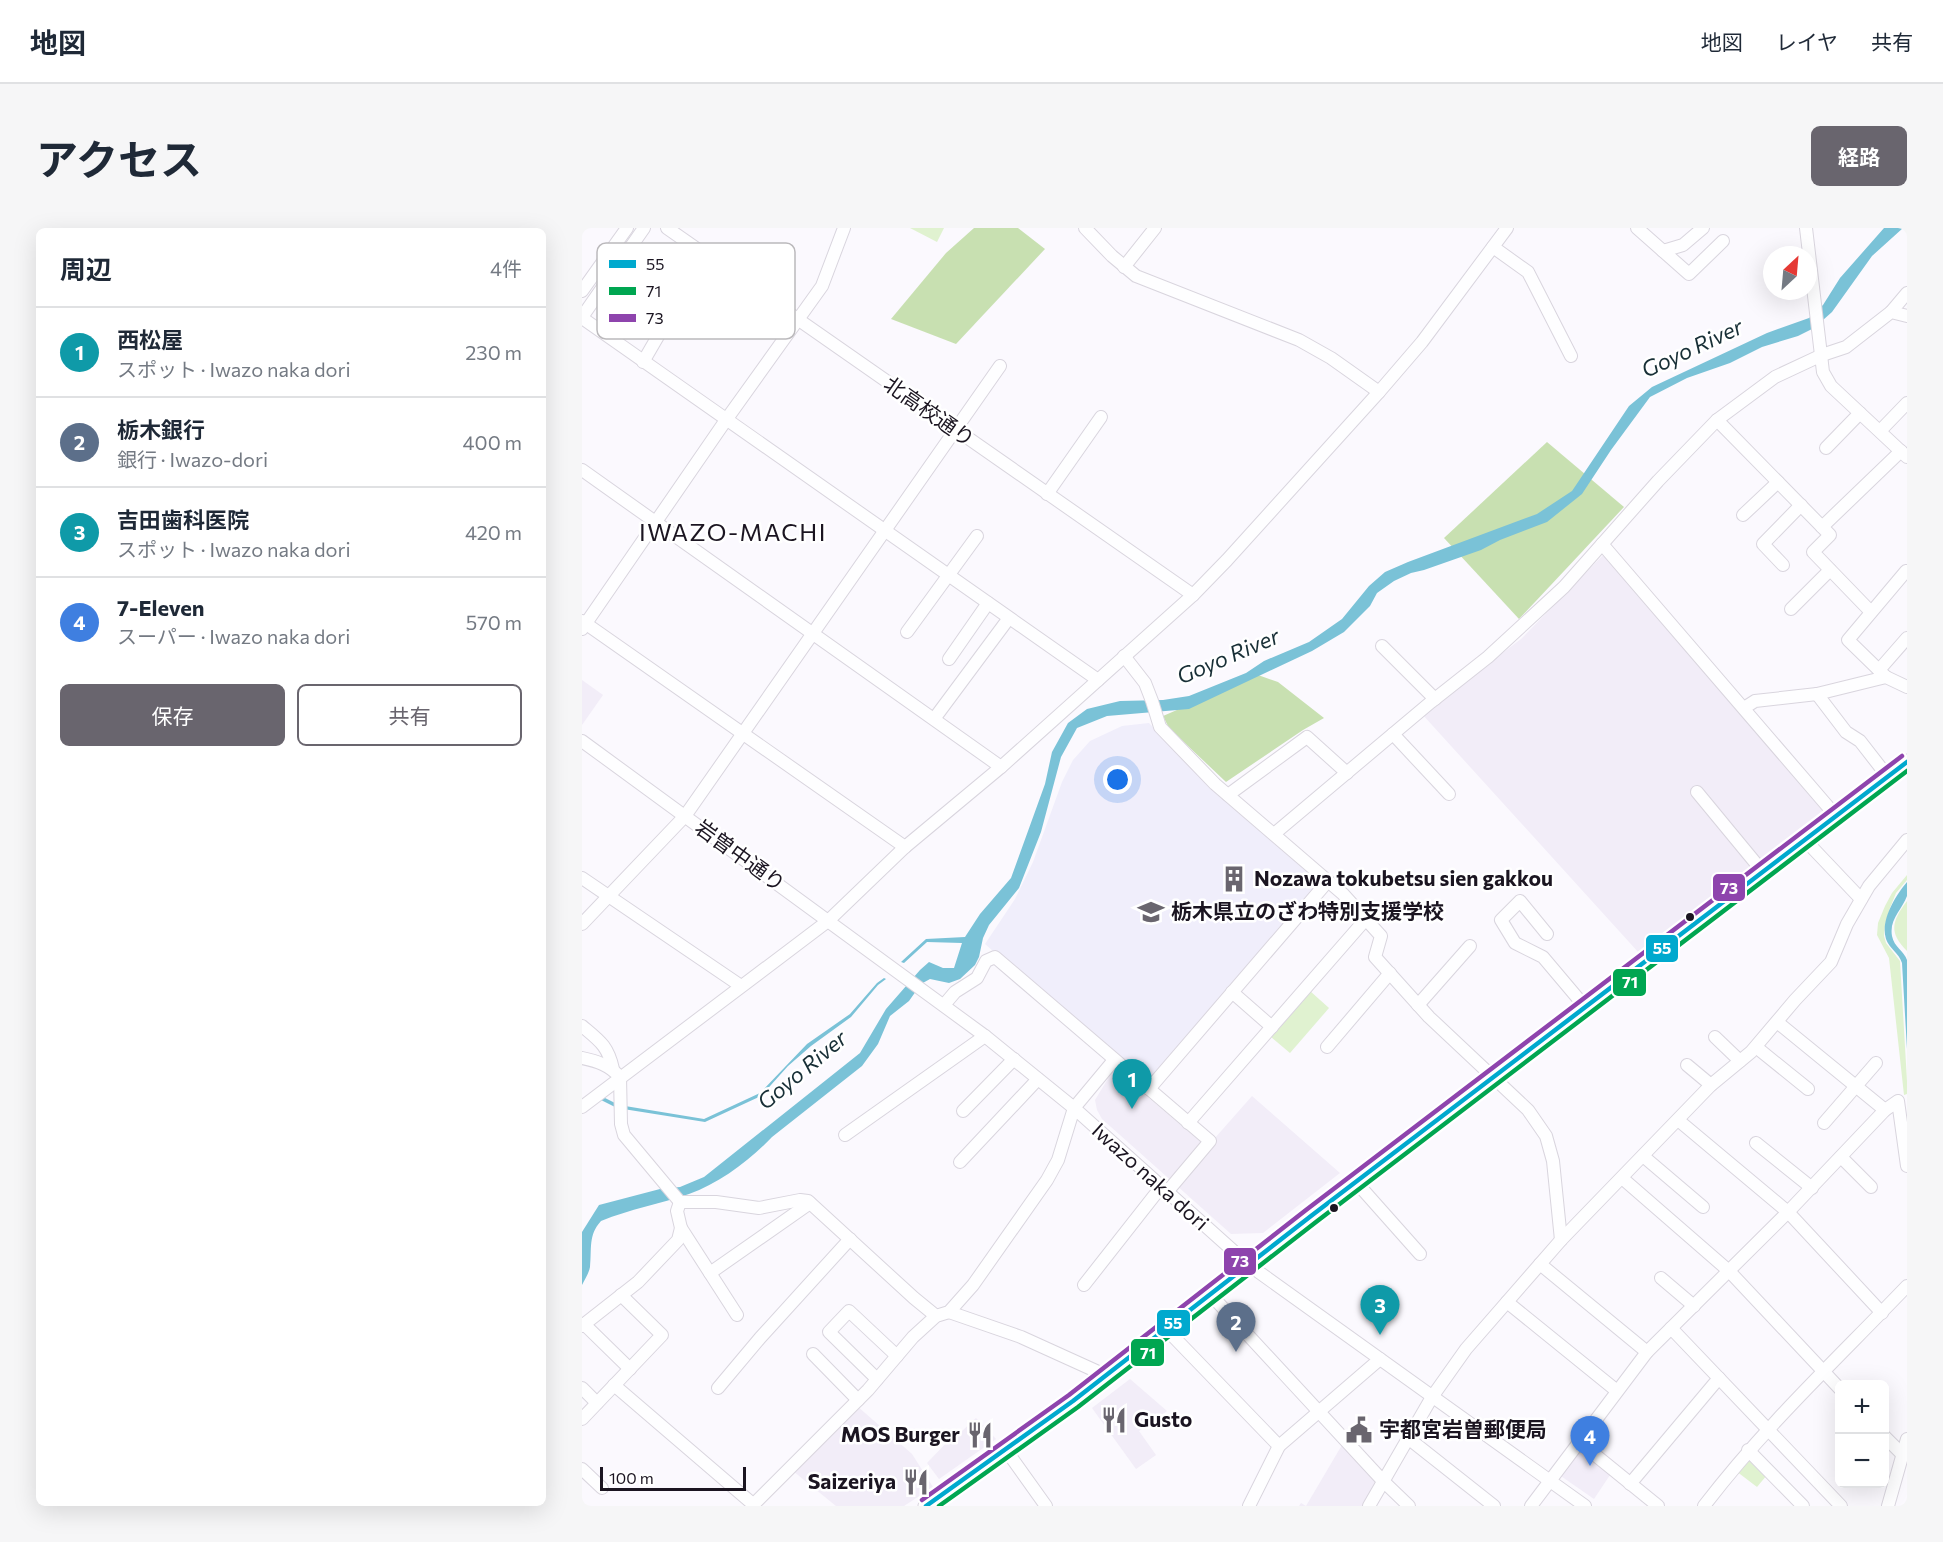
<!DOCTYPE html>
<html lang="ja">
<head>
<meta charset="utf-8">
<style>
  :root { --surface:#fff; --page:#f6f6f7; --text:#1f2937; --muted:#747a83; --line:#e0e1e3; --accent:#69656e }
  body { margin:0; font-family:Commissioner,"Noto Sans JP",sans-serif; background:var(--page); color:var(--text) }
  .controls { position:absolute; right:18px; bottom:18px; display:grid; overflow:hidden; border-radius:9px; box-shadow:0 6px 24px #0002 }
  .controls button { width:54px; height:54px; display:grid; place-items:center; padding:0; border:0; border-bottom:2px solid var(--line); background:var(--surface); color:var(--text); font:30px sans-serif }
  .compass { position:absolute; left:1181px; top:18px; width:54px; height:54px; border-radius:50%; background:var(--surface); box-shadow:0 6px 24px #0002; rotate:26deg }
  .scale { position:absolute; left:18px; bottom:15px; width:146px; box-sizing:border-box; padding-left:6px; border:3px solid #1b1521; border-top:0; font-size:16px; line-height:21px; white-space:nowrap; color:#1b1521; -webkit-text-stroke:4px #fff; paint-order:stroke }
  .you { position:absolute; left:536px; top:552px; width:21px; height:21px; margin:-15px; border:4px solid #fff; border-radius:50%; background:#1a73e8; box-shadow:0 0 0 9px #1a73e833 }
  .badge { display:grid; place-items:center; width:39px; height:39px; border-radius:50%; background:var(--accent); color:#fff; font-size:20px; font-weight:700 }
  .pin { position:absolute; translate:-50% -50px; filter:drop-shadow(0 2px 3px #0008) }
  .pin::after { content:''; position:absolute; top:32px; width:21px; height:18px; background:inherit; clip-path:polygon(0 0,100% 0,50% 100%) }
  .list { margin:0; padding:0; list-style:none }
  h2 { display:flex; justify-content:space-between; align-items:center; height:78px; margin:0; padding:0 24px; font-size:26px }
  h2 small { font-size:20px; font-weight:400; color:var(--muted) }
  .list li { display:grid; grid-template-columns:39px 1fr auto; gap:18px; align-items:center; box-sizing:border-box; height:90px; padding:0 24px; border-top:2px solid var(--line) }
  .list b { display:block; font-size:22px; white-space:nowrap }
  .list p { margin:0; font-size:20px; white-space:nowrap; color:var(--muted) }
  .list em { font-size:20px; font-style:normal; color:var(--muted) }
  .actions { display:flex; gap:12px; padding:18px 24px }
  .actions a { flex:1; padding:14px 0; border:2px solid var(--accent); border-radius:9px; text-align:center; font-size:21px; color:var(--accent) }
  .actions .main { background:var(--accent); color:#fff }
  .map { position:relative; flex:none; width:1325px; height:1278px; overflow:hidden; border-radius:9px }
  header { display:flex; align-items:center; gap:36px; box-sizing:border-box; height:84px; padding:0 30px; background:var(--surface); border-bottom:2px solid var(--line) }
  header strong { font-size:28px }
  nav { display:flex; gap:33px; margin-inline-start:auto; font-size:21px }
  .intro { display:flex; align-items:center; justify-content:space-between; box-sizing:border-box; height:144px; padding:0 36px }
  h1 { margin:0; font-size:42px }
  .button { padding:15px 27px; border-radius:9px; background:var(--accent); color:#fff; font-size:21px; font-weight:700 }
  main { display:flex; gap:36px; padding:0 36px }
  aside { flex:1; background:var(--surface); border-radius:9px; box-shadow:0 6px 24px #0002 }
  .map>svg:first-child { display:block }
  .built { fill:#f2edf8 }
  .education { fill:#f0eefb }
  .green { fill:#e0f2d0 }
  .forest { fill:#c8e0b1 }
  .water { fill:#7ac2d7 }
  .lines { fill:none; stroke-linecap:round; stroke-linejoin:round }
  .minor-casing { stroke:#d9d5de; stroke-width:14 }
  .major-casing { stroke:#d9d5de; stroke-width:17 }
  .minor { stroke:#fefeff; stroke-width:12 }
  .major { stroke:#fefeff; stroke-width:15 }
  .bus-1-casing { stroke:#fff; stroke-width:9 }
  .bus-2-casing { stroke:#fff; stroke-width:9 }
  .bus-3-casing { stroke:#fff; stroke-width:9 }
  .bus-1 { stroke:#00a9ce; stroke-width:4.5 }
  .bus-2 { stroke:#00a651; stroke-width:4.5 }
  .bus-3 { stroke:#8e44ad; stroke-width:4.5 }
  .bus-dot { fill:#1b1521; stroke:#fff; stroke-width:2 }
  .labels { text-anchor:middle; stroke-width:5; stroke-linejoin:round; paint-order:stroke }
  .street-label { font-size:21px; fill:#1b1521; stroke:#fff }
  .poi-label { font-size:21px; font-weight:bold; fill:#1b1521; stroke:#fff; text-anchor:start }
  .water-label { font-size:22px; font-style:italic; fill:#182f36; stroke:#fff }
  .quarter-label { font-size:24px; letter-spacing:1.5px; fill:#1b1521; stroke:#fff }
  .key { fill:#fff; stroke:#bbb9bc; stroke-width:1.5 }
  .key-label { font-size:16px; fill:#1b1521 }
  .line-badge { stroke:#fff; stroke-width:2 }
  .badge-label { font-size:16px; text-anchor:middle; font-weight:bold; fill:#fff }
</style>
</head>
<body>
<header>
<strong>地図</strong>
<nav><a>地図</a><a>レイヤ</a><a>共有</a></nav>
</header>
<div class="intro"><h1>アクセス</h1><a class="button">経路</a></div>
<main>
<aside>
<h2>周辺<small>4件</small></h2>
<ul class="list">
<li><span class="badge" style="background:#0f9aa8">1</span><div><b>西松屋</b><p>スポット · Iwazo naka dori</p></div><em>230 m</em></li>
<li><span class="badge" style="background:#5c6f8a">2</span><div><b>栃木銀行</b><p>銀行 · Iwazo-dori</p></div><em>400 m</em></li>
<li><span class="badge" style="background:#0f9aa8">3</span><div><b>吉田歯科医院</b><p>スポット · Iwazo naka dori</p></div><em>420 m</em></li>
<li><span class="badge" style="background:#3f7fe0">4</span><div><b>7-Eleven</b><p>スーパー · Iwazo naka dori</p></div><em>570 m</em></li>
</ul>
<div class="actions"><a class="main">保存</a><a>共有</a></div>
</aside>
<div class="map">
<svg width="1325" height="1278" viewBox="0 0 1325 1278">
  <rect width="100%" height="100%" fill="#fbf9fe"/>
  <g class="built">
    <polygon points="1027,321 1248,579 1057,725 840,486 939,411"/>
    <polygon points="0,452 21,467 0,497"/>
    <polygon points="530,844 537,845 625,919 670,868 758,945 681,1005 649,1006 520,891 515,882 513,872"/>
    <polygon points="548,1151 585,1183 557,1203 574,1227 554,1241 510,1180"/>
    <polygon points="275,1178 330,1226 351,1259 322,1278 254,1278 211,1243"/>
    <polygon points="394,1190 414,1211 357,1251 345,1235 372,1207 379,1204"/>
    <polygon points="760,1217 797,1255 783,1278 717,1278 719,1275 724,1278"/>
    <polygon points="995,1219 1030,1244 1012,1271 976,1246"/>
  </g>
  <polygon class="education" points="567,495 637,567 739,652 565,859 403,716 433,671 451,634 480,554 491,532 508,513 540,498"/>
  <g class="green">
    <polygon points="328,0 362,0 355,14"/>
    <polygon points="1325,647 1325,652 1314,665 1308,680 1303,697 1302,708 1304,715 1318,733 1325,853 1325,866 1322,867 1307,730 1295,707 1296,695 1303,678 1310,665"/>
    <path d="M1325 673V723C1307 705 1309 694 1325 673Z"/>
    <polygon points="728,763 747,780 708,825 689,809"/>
    <polygon points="1167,1232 1170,1233 1185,1247 1175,1259 1154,1243"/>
  </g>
  <g class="forest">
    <polygon points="392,0 436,0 463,21 374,116 309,91 364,25"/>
    <polygon points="965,214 1042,279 937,391 862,310"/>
    <polygon points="676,447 696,454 742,490 721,502 644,554 587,500 581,488"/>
  </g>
  <g class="water">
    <path d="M1302 0H1321L1290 28 1250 84 1232 100 1216 108 1180 119 1148 135 1105 150 1068 169 1029 222 1000 266 965 294 918 312 899 322 842 342 829 345 812 353 795 365 788 378 762 404 730 423 607 481 525 488 495 500 479 529 459 604 437 660 407 697 401 710 397 729 393 737 378 751 367 755 348 751 339 756 327 773 308 788 296 816 280 838 190 909C168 932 138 955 107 966 78 976 48 981 19 993 6 1007 10 1021 8 1039 7 1045 3 1051 0 1057V1004L17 977 78 961 98 959 122 949 278 825 304 781 338 742 347 734 361 740H372L380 715 345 714 322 735 319 734 344 711 383 709 398 686 429 650 463 556 470 524 486 495 505 481 538 473 581 472 607 468 664 445 682 433 727 414 760 391 787 358 803 344 826 334 955 286 990 263 1047 178 1070 159 1185 105 1227 90 1241 77 1258 50Z"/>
    <path d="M1325 654C1325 658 1325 664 1325 668 1320 682 1307 691 1310 708 1312 719 1322 723 1325 732V821L1320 735C1317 725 1307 720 1304 711 1298 692 1314 667 1325 654Z"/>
    <polygon points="302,750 304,751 296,757 269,789 229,818 206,838 179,868 123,894 35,880 19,872 21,869 37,877 122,891 178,865 225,816 268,786 295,755"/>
  </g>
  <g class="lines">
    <g class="minor-casing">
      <g id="minor">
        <polyline points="85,0 611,367"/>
        <polyline points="503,0 530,28 554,48 717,112 749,130 797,164"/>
        <polyline points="1055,0 1081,23 1101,17 1121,0"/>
        <polyline points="1224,0 1241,144 1249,158 1325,229"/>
        <polyline points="911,19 946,44 989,128"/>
        <polyline points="1081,23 1107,46 1141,13"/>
        <polyline points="542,39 573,0"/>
        <polyline points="0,63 45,0"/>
        <polyline points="1309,84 1325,65"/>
        <polyline points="0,89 62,0"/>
        <polyline points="0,90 516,452"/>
        <polyline points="61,134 123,27"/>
        <polyline points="1135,192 1248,307 1231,324 1289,384"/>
        <polyline points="1298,203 1325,175"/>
        <polyline points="1244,220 1278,185"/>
        <polyline points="0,242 419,539"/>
        <polyline points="465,266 519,189"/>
        <polyline points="1161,287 1196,254"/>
        <polyline points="1240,299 1319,223"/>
        <polyline points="1020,316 1254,588"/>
        <polyline points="1201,337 1181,316 1219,277"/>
        <polyline points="1209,381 1248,342"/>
        <polyline points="0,393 323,619"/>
        <polyline points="0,401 144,192 240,58 262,0"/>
        <polyline points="325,404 395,308"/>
        <polyline points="800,418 853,471"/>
        <polyline points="542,428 563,455 570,473 578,499 633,556 761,666 799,708 793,729 847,789 946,882 964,908 971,933 979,1012"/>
        <polyline points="367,431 406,375"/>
        <polyline points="1297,442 1325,410"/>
        <polyline points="1304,449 1266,412 1324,343 1325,344"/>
        <polyline points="1235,466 1264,504 1278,513 1306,549"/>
        <polyline points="1162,480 1173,473 1235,466 1304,449 1325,459"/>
        <polyline points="352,491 427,390"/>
        <polyline points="811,506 867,566"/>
        <polyline points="0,513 403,808 492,880 667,1037 1003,1278"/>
        <polyline points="1115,564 1181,644"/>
        <polyline points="646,567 725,509 765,545"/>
        <polyline points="692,606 849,474 906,429 982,359 1076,253 1135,192 1193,149 1240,127 1264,119 1309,84 1325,88"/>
        <polyline points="1223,612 1279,671"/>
        <polyline points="0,650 159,758"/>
        <polyline points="0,696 103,588 418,138"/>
        <polyline points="965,706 938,673 919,692 933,715 961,729 1004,780"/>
        <polyline points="650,764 690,799"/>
        <polyline points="362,777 373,764 395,750 404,733 413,729 628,913 585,964"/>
        <polyline points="836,777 888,718"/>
        <polyline points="1195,794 1303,882"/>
        <path d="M0 798C18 813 26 818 31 841"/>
        <polyline points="1133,809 1158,833"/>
        <polyline points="745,819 808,745"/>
        <polyline points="1174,819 1226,861"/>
        <path d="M0 830C15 833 27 837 38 849L39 896 42 907 98 974"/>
        <polyline points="1105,837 1129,857"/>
        <polyline points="567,861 746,653"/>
        <polyline points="0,879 246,693 323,619 419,539 611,367 645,332 797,164 840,114 925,0"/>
        <polyline points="381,883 432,831"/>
        <polyline points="1096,892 1206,984 1300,1085"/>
        <polyline points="606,895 783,692"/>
        <polyline points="1242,895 1294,835"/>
        <polyline points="263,907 403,808"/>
        <polyline points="1174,915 1230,960"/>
        <polyline points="1061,928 1121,979"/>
        <polyline points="1259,929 1289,959"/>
        <polyline points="378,934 456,851"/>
        <polyline points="1040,950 1147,1043 1258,1161"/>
        <polyline points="774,954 838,1026"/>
        <polyline points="98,974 134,974 177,980 218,972 226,973 332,1070 354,1088"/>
        <polyline points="99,1000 155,1087"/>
        <polyline points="958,1036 1065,1124"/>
        <polyline points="128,1045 228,975"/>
        <polyline points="1079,1050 1112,1078"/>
        <polyline points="502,1057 579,959"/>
        <polyline points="629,1067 801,1253 827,1278"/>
        <polyline points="925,1074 1035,1163"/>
        <polyline points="367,1084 439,1109 525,1148"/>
        <polyline points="2,1096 48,1141"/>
        <polyline points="0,1098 56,1054 96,1012 99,1000 95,983 98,974"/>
        <polyline points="1089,1100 1259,1278"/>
        <polyline points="585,1102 697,1218"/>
        <polyline points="231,1126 276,1172"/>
        <polyline points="295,1151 247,1104 267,1083 315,1128"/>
        <polyline points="32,1157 172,1277"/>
        <polyline points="0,1160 15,1175"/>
        <polyline points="136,1160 178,1110 268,1011"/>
        <polyline points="0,1191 80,1107 39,1067"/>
        <polyline points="1302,1208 1321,1227"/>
        <polyline points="826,1210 912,1278"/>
        <polyline points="996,1213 1076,1278"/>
        <polyline points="424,1222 464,1278"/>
        <polyline points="1166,1222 1221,1278"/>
        <polyline points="0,1241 20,1260"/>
        <polyline points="1048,1256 1137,1150"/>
        <polyline points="170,1278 286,1162 331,1109 354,1088 367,1084 391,1057 465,952 476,932 492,880 532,832"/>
        <polyline points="667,1278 697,1218 798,1131"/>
        <polyline points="787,1278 850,1169 884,1121 979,1012 1129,857 1169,824 1213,772 1249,734 1265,696 1287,658 1325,612"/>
        <polyline points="949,1278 1065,1124 1206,984 1303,882 1316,873 1325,938"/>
        <path d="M1122 1278C1183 1198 1256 1130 1325 1058"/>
        <polyline points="1306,1278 1325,1211"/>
      </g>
    </g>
    <g class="major-casing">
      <path id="major" d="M344 1278C478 1189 602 1086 729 988 927 836 1127 686 1325 534"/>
    </g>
    <use href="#minor" class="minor"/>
    <use href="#major" class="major"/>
    <g class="bus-1-casing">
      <polyline id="bus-1" points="344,1278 491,1173 729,988 1325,534"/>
    </g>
    <g class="bus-2-casing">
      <polyline id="bus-2" points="357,1278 496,1179 734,994 1325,543"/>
    </g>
    <g class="bus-3-casing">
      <polyline id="bus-3" points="340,1272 487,1167 724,982 1320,528"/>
    </g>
    <use href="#bus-1" class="bus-1"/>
    <use href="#bus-2" class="bus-2"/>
    <use href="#bus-3" class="bus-3"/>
  </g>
  <defs>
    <g id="building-bare" transform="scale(2.07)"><path d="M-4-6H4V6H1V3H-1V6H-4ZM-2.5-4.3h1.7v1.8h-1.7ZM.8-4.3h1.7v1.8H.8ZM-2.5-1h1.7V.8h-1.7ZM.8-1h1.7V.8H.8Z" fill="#69656e" stroke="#fff" stroke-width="2.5" paint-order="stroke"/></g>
    <g id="school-bare" transform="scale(2.07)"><path d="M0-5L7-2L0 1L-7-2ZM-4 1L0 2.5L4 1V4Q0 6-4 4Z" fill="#69656e" stroke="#fff" stroke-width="2.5" paint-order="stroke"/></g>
    <g id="restaurant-bare" transform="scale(2.07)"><path d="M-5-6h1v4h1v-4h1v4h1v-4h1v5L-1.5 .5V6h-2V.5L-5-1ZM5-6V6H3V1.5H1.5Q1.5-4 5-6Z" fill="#69656e" stroke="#fff" stroke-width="2.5" paint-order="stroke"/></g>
    <g id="civic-bare" transform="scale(2.07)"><path d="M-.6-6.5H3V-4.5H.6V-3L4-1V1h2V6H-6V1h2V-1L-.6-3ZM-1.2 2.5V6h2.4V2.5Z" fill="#69656e" stroke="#fff" stroke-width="2.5" paint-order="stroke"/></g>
  </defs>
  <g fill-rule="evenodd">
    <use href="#building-bare" x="652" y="651"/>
    <use href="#school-bare" x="569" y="684"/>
    <use href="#restaurant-bare" x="532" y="1192"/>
    <use href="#civic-bare" x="777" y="1202"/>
    <use href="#restaurant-bare" x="398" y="1207"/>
    <use href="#restaurant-bare" x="334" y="1254"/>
  </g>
  <g class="bus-dot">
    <circle cx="1108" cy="689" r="5"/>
    <circle cx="752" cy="980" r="5"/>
  </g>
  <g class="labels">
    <g class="street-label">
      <text transform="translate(347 184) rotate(35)" y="7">北高校通り</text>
      <text transform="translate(158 628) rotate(36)" y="7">岩曽中通り</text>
      <text transform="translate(568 949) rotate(42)" y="7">Iwazo naka dori</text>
    </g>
    <g class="poi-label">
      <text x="672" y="658">Nozawa tokubetsu sien gakkou</text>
      <text x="589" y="691">栃木県立のざわ特別支援学校</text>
      <text x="552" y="1199">Gusto</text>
      <text x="797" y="1209">宇都宮岩曽郵便局</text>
      <text x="378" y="1214" text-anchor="end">MOS Burger</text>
      <text x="314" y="1261" text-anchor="end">Saizeriya</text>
    </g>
    <g class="water-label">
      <text transform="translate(1110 120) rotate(-25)" y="8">Goyo River</text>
      <text transform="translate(646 428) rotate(-23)" y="8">Goyo River</text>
      <text transform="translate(220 842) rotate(-40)" y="8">Goyo River</text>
    </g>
    <g class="quarter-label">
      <text x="151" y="313">IWAZO-MACHI</text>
    </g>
  </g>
  <rect x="15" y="15" width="198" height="96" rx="9" class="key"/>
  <rect x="27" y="32" width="27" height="8" fill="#00a9ce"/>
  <rect x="27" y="59" width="27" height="8" fill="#00a651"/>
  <rect x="27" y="86" width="27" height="8" fill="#8e44ad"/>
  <g class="key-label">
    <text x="64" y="42">55</text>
    <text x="64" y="69">71</text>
    <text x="64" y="96">73</text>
  </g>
  <g class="line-badge">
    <rect x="1130" y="645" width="34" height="29" rx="6" fill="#8e44ad"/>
    <rect x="1063" y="706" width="34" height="29" rx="6" fill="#00a9ce"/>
    <rect x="1030" y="740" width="35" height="29" rx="6" fill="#00a651"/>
    <rect x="641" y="1019" width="34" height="29" rx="6" fill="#8e44ad"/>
    <rect x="574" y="1081" width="35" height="28" rx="6" fill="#00a9ce"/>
    <rect x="548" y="1110" width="35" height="29" rx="6" fill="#00a651"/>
  </g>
  <g class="badge-label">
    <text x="1147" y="666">73</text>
    <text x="1080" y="726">55</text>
    <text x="1048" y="760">71</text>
    <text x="658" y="1039">73</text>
    <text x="591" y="1101">55</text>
    <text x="566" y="1131">71</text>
  </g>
</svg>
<div class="controls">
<button>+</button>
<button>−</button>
</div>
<svg class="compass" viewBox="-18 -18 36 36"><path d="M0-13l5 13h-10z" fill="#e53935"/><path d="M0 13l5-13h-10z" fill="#747a83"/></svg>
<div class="scale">100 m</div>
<div class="you"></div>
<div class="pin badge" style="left:550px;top:881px;background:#0f9aa8">1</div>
<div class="pin badge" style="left:654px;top:1124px;background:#5c6f8a">2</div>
<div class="pin badge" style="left:798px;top:1107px;background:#0f9aa8">3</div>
<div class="pin badge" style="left:1008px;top:1238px;background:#3f7fe0">4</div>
</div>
</main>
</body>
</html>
